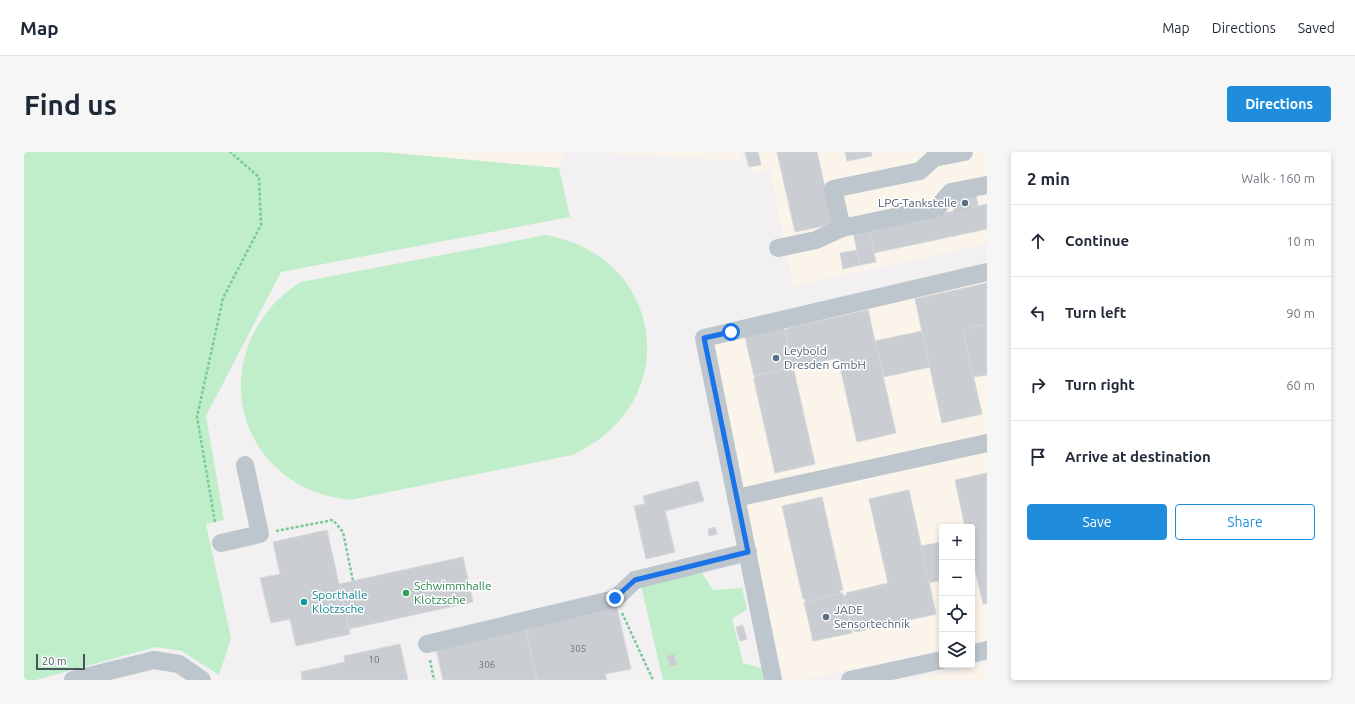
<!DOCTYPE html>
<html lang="en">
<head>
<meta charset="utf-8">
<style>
  :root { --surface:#fff; --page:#f6f6f7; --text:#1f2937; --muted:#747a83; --line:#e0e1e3; --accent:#208ddc }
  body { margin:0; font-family:Ubuntu,sans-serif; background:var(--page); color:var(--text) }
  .controls { position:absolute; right:12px; bottom:12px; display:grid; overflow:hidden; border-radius:4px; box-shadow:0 2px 6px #0003 }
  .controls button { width:36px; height:36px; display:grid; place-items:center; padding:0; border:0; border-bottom:1px solid var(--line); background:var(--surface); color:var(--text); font:20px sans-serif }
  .scale { position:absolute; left:12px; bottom:10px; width:49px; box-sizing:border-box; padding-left:4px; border:2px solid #48565c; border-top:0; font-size:11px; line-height:14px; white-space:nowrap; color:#48565c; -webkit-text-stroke:3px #fff; paint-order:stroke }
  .stop { position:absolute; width:12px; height:12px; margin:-9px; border:3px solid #1a73e8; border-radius:50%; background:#fff }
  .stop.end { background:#1a73e8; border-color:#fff; box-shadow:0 1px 4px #0008 }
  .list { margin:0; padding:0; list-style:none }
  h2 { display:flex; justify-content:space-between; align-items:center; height:52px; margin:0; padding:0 16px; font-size:17px }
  h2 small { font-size:13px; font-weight:400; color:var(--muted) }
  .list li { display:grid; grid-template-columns:26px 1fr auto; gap:12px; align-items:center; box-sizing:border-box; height:72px; padding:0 16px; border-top:1px solid var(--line) }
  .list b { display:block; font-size:15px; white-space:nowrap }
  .list em { font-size:13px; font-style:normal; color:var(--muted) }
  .actions { display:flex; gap:8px; padding:12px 16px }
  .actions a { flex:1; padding:9px 0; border:1px solid var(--accent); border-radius:4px; text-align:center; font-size:14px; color:var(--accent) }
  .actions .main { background:var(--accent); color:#fff }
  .icon { flex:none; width:22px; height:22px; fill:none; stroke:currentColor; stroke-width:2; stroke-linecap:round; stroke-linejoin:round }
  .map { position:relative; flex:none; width:963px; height:528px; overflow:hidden; border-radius:4px }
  header { display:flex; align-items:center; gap:24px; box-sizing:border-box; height:56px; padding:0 20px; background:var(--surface); border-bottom:1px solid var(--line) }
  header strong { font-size:19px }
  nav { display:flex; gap:22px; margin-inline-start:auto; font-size:14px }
  .intro { display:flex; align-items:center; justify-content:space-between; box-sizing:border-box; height:96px; padding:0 24px }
  h1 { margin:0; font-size:28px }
  .button { padding:10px 18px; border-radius:4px; background:var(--accent); color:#fff; font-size:14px; font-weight:700 }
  main { display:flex; gap:24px; padding:0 24px }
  aside { flex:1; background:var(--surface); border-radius:4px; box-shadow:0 2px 6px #0003 }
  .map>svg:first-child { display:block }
  .commercial { fill:#fbf4ea }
  .green { fill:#c0eecb }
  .building { fill:#caced2; stroke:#d4d7db }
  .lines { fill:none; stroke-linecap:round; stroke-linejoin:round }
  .minor-tunnel { stroke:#c8cacb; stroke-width:18; stroke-dasharray:18 9; stroke-linecap:butt }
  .path { stroke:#79ca97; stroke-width:2.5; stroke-dasharray:3 2; stroke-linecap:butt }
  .minor { stroke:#bcc6cc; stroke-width:18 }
  .route { stroke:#1a73e8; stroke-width:5 }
  .service-dot { fill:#5c6f8a; stroke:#fff; stroke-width:1.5 }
  .leisure-dot { fill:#2e9e5b; stroke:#fff; stroke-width:1.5 }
  .culture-dot { fill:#0f9aa8; stroke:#fff; stroke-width:1.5 }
  .labels { text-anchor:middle; stroke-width:3; stroke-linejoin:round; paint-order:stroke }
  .number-label { font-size:10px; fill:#68747a }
  .service-label { font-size:12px; fill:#4e5e75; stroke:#fff; text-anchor:start }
  .leisure-label { font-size:12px; fill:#27864d; stroke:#fff; text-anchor:start }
  .culture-label { font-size:12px; fill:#0d838f; stroke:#fff; text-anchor:start }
</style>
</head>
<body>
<header>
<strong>Map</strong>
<nav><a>Map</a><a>Directions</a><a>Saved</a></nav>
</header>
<div class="intro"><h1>Find us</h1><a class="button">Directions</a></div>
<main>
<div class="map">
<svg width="963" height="528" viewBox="0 0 963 528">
  <rect width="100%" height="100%" fill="#f2f0f0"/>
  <g class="commercial">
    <polygon points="358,0 540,0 535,16"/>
    <polygon points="568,0 716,0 718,9"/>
    <polygon points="723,0 963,0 963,92 769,134 746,18 727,21"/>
    <polygon points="963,129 963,488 948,491 948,375 918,375 918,498 779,528 760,528 684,196 687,189"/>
    <polygon points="963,512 963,528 889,528"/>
  </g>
  <g class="green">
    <polygon points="0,0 358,0 535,16 546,65 257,120 182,264 200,368 182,372 207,486 195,523 158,499 132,495 12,528 0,528"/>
    <path d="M522 83C643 105 660 253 548 303L326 348C306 345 288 341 271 330 194 281 202 176 277 130Z"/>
    <polygon points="676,418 689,438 718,436 723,457 708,467 719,511 737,516 740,528 639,528 617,434"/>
  </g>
  <g class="building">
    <polygon points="721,0 734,0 737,13 725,15"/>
    <polygon points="753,0 793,0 809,72 771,80"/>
    <polygon points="821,0 847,0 848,4 823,9"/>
    <polygon points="952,43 954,54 930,58 928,48"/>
    <polygon points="963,52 963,77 850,101 845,77"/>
    <polygon points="845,77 852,110 836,113 829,80"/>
    <polygon points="833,98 836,113 819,117 816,101"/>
    <polygon points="963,131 963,172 939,178 958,262 918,271 891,147"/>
    <polygon points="844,158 872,281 833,290 814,206 772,215 771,213 768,213 760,178 764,177 763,176"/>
    <polygon points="963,172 963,223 949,225 939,178"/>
    <polygon points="760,176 769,216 730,224 721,185"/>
    <polygon points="898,179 906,215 860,225 851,189"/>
    <polygon points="766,216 767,219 770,219 791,312 751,321 730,228 731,224"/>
    <polygon points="963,321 963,451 959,452 948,405 948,375 941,375 931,328"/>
    <polygon points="674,329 680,349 641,359 651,400 622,407 610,354 621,352 619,344"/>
    <polygon points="885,338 912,462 831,480 831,478 828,479 820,444 823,443 822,441 864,431 845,347"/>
    <polygon points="798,345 819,438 816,439 817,442 782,450 781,447 779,447 758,354"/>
    <polygon points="691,375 693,382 685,384 684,377"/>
    <polygon points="303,378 326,482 272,494 266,467 247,471 236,426 256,422 249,390"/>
    <polygon points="918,390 918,428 905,431 897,394"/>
    <polygon points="439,405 449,450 325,477 315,432"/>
    <polygon points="948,405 951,420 948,421"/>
    <polygon points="819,441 828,481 789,489 780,450"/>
    <polygon points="593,456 607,517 581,522 583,528 513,528 501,476"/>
    <polygon points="719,473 723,487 716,489 712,475"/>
    <polygon points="501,476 513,528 419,528 412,496"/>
    <polygon points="376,492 384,528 278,528 277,520 321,510 320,504"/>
    <polygon points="650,502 653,513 646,514 643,504"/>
  </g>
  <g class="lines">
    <polyline class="minor-tunnel" points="928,52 953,47"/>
    <g class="path">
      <polyline points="191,370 173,265 199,146 237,73 235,25 206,0"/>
      <polyline points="252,379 309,368 319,380 329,429"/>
      <polyline points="598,461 629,528"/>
      <polyline points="406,508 410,528"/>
    </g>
    <g class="minor">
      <polyline points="940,0 910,6 896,19 809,37 818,76 913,56 927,40 963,33"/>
      <polyline points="754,96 792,88 818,76"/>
      <polyline points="712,346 963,291"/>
      <polyline points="197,391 236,382 221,313"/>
      <polyline points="403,492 591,447 611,428 724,400"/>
      <polyline points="948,502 963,498"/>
      <polyline points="49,528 130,508 155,512 178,528"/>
      <polyline points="749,528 680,186 963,120"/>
      <polyline points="826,528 918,508"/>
    </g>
  </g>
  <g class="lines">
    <polyline class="route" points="591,446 611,428 724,400 680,186 707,180"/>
  </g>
  <g class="service-dot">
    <circle cx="941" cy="51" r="4"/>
    <circle cx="752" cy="206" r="4"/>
    <circle cx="802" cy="465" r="4"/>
  </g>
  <circle class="leisure-dot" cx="382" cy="441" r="4"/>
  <circle class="culture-dot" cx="280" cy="450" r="4"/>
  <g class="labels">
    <g class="number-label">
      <text x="554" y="500">305</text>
      <text x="350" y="511">10</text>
      <text x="463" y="516">306</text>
    </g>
    <g class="service-label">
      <text x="933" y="55" text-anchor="end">LPG-Tankstelle</text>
      <text x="760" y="203">Leybold<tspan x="760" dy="14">Dresden GmbH</tspan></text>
      <text x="810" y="462">JADE<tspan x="810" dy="14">Sensortechnik</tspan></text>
    </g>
    <g class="leisure-label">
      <text x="390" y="438">Schwimmhalle<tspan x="390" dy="14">Klotzsche</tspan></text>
    </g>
    <g class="culture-label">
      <text x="288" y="447">Sporthalle<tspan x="288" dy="14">Klotzsche</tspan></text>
    </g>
  </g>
</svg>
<div class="controls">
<button>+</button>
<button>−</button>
<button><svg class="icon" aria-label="locate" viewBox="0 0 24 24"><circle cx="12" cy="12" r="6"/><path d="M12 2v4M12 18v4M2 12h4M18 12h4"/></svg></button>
<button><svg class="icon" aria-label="layers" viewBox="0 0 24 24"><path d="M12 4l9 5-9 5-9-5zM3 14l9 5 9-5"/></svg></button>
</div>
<div class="scale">20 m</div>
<div class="stop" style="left:707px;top:180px"></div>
<div class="stop end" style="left:591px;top:446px"></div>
</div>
<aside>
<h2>2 min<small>Walk · 160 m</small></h2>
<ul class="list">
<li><svg class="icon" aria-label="ahead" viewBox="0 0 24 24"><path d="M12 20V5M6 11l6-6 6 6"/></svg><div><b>Continue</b></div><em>10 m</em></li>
<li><svg class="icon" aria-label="left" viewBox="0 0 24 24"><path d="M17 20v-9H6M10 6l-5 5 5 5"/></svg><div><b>Turn left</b></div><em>90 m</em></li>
<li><svg class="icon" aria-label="right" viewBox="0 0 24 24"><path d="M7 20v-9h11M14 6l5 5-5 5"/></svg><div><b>Turn right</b></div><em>60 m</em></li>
<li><svg class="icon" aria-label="arrive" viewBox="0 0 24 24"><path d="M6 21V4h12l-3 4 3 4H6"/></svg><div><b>Arrive at destination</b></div></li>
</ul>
<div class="actions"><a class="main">Save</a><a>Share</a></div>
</aside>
</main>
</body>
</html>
